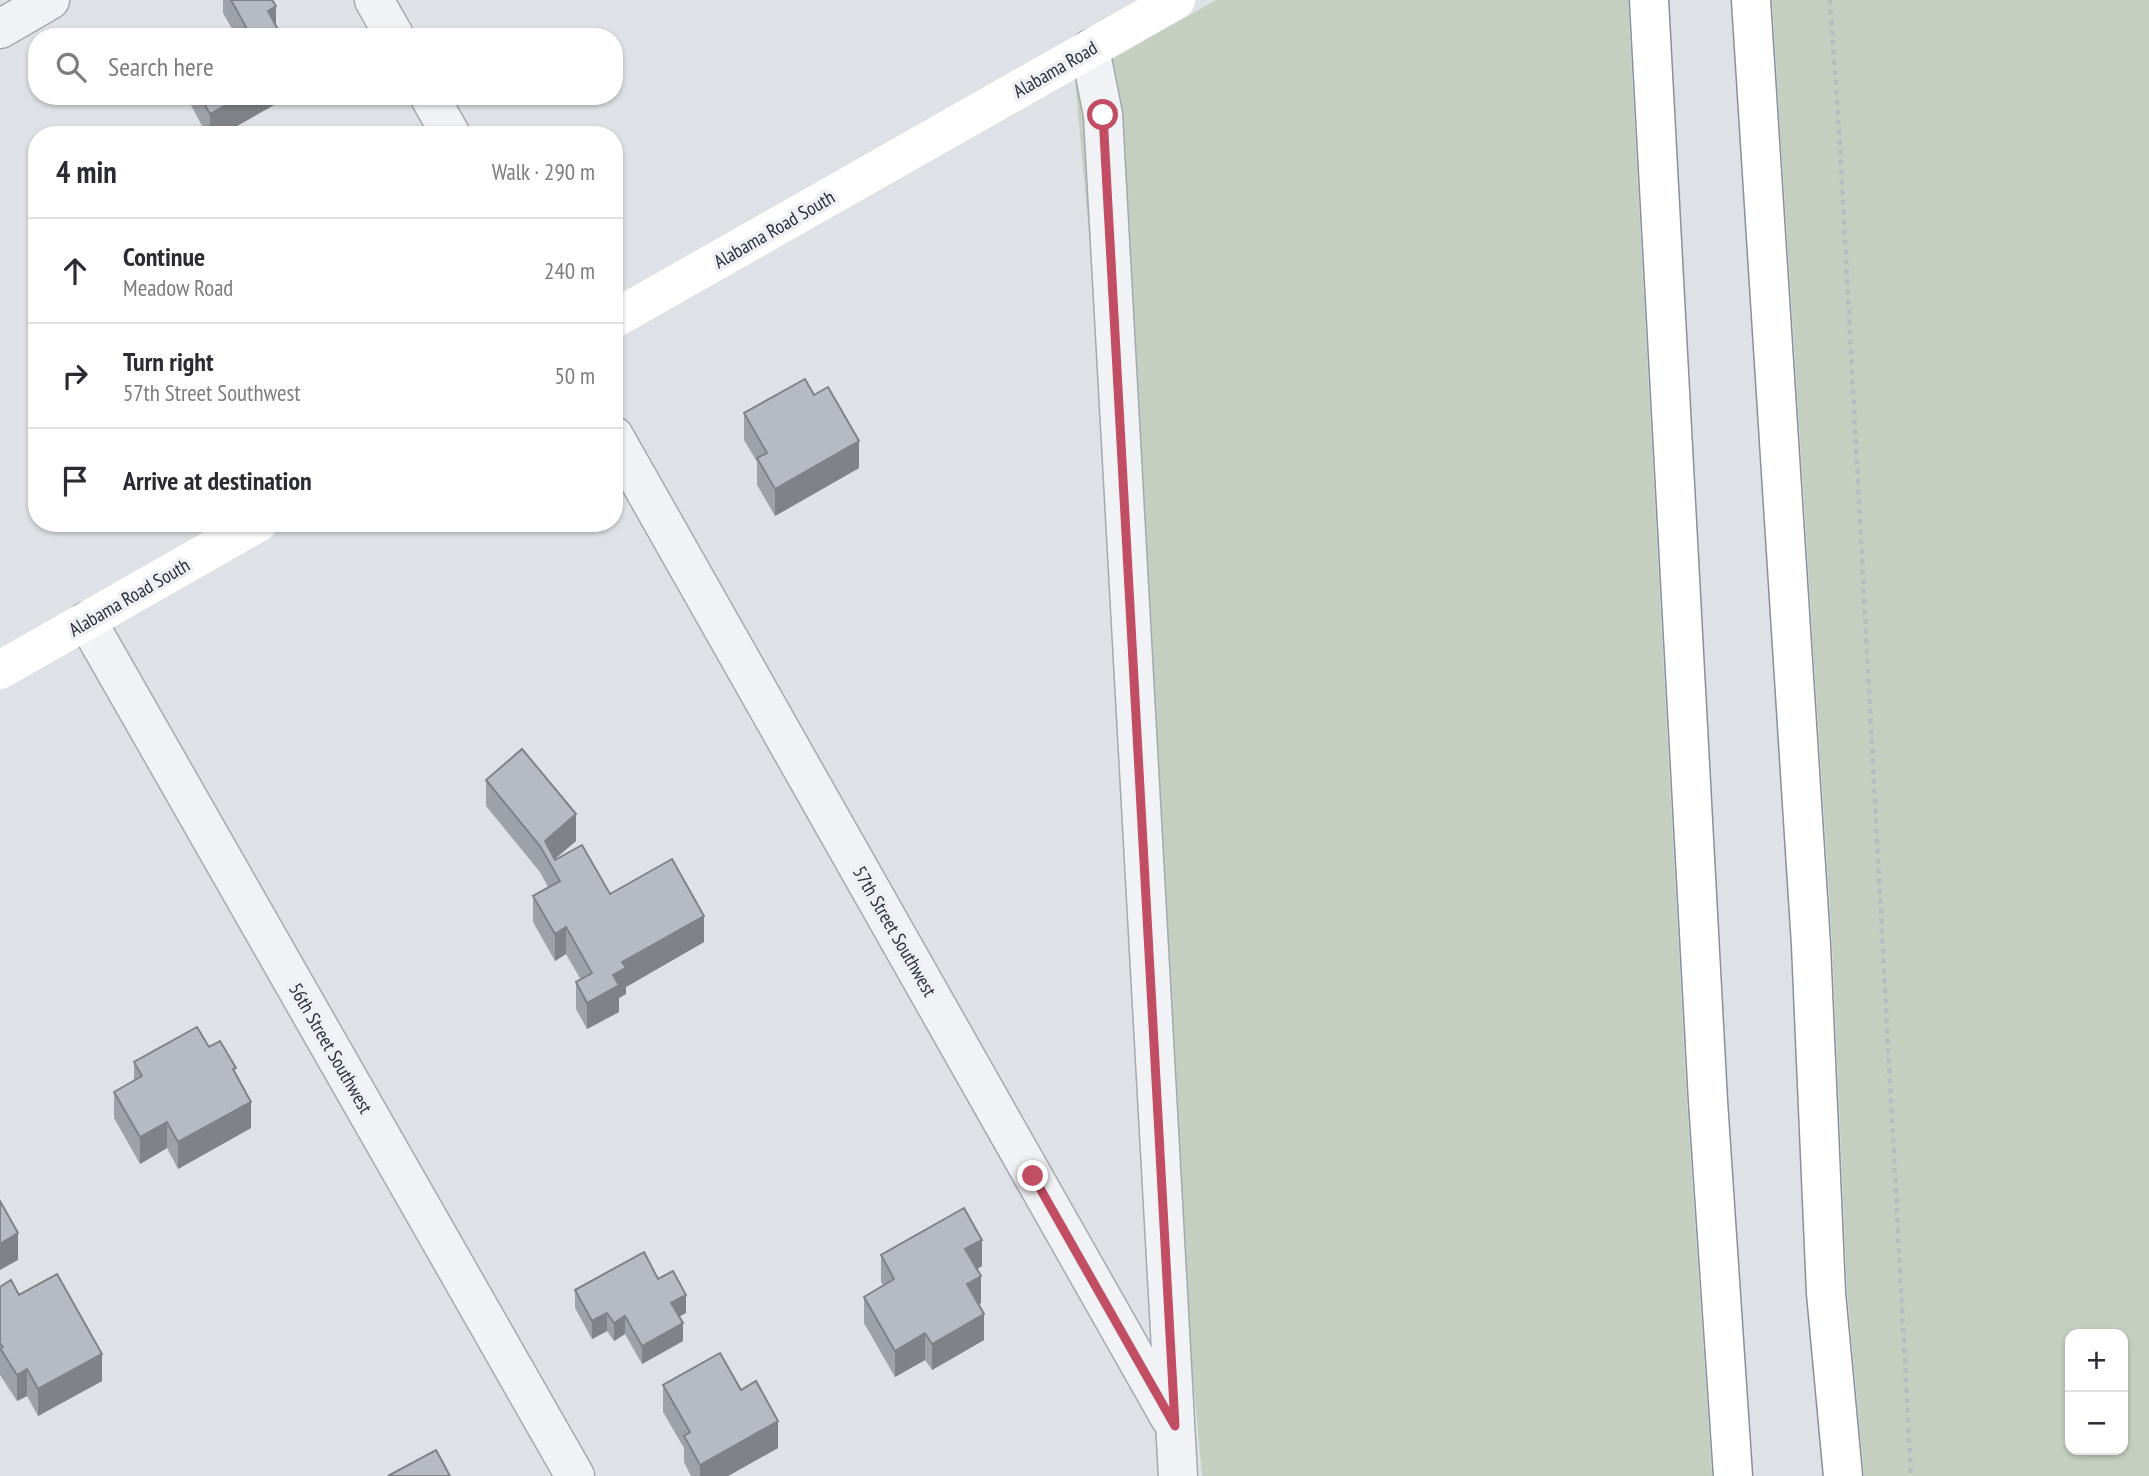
<!DOCTYPE html>
<html lang="en">
<head>
<meta charset="utf-8">
<style>
  :root { --surface:#fff; --page:#f7f7f7; --text:#2b2b33; --muted:#7c7c81; --line:#e1e1e2 }
  body { margin:0; font-family:"PT Sans Narrow",sans-serif; background:var(--page); color:var(--text) }
  .controls { position:absolute; right:21px; bottom:21px; display:grid; overflow:hidden; border-radius:14px; box-shadow:0 2px 5px #0004 }
  .controls button { width:63px; height:63px; display:grid; place-items:center; padding:0; border:0; border-bottom:2px solid var(--line); background:var(--surface); color:var(--text); font:35px sans-serif }
  .stop { position:absolute; width:21px; height:21px; margin:-16px; border:5px solid #c14e62; border-radius:50%; background:#fff }
  .stop.end { background:#c14e62; border-color:#fff; box-shadow:0 2px 7px #0008 }
  .list { margin:0; padding:0; list-style:none }
  h2 { display:flex; justify-content:space-between; align-items:center; height:91px; margin:0; padding:0 28px; font-size:30px }
  h2 small { font-size:23px; font-weight:400; color:var(--muted) }
  .list li { display:grid; grid-template-columns:46px 1fr auto; gap:21px; align-items:center; box-sizing:border-box; height:105px; padding:0 28px; border-top:2px solid var(--line) }
  .list b { display:block; font-size:26px; white-space:nowrap }
  .list p { margin:0; font-size:23px; white-space:nowrap; color:var(--muted) }
  .list em { font-size:23px; font-style:normal; color:var(--muted) }
  .icon { flex:none; width:38px; height:38px; fill:none; stroke:currentColor; stroke-width:2; stroke-linecap:round; stroke-linejoin:round }
  .map { position:relative; flex:none; width:2149px; height:1476px; overflow:hidden }
  .search { position:absolute; background:var(--surface); box-shadow:0 2px 5px #0004; left:28px; top:28px; width:595px; height:77px; display:flex; align-items:center; gap:18px; box-sizing:border-box; padding:0 24px; border-radius:28px; color:var(--muted); font-size:26px }
  .panel { position:absolute; background:var(--surface); box-shadow:0 2px 5px #0004; left:28px; top:126px; width:595px; height:406px; border-radius:28px }
  .map>svg:first-child { display:block }
  .green { fill:#c4cfc0; fill-rule:evenodd }
  .lines { fill:none; stroke-linecap:round; stroke-linejoin:round }
  .street-casing { stroke:#a4a9b0; stroke-width:41 }
  .highway-casing { stroke:#87909c; stroke-width:41 }
  .path { stroke:#b9bcc1; stroke-width:4.5; stroke-dasharray:5 5; stroke-linecap:butt }
  .street { stroke:#f1f2f5; stroke-width:38 }
  .secondary { stroke:#fff; stroke-width:38 }
  .highway { stroke:#fff; stroke-width:38 }
  .wall { fill:#9da1a8 }
  .shaded-wall { fill:#7f8388 }
  .building { fill:#b6bbc3; stroke:#7f8388; stroke-width:2 }
  .route { stroke:#c14e62; stroke-width:9 }
  .labels { text-anchor:middle; stroke-width:7; stroke-linejoin:round; paint-order:stroke }
  .street-label { font-size:19px; fill:#29303c; stroke:#eef0f4 }
</style>
</head>
<body>
<div class="map">
<svg width="2149" height="1476" viewBox="0 0 2149 1476">
  <rect width="100%" height="100%" fill="#dee2e6"/>
  <g class="green">
    <polygon points="1216,0 1628,0 1687,1103 1712,1476 1202,1476 1075,80"/>
    <path d="M1772 0H2149V1476H1864L1847 1289 1832 942ZM2123 1334V1450H2070V1334Z"/>
  </g>
  <g class="lines">
    <g class="street-casing">
      <g id="street">
        <polyline points="374,0 395,37"/>
        <polyline points="0,29 50,0"/>
        <polyline points="1090,49 1103,115 1178,1476"/>
        <polyline points="429,96 451,135"/>
        <polyline points="614,436 1170,1418"/>
        <polyline points="87,621 575,1476"/>
      </g>
    </g>
    <g class="highway-casing">
      <g id="highway">
        <polyline points="1649,0 1708,1101 1733,1476"/>
        <polyline points="1751,0 1811,945 1826,1293 1843,1476"/>
      </g>
    </g>
    <polyline class="path" points="1830,0 1840,146 1911,1476"/>
    <use href="#street" class="street"/>
    <g class="secondary">
      <polyline points="614,319 1176,0"/>
      <polyline points="0,670 258,523"/>
    </g>
    <use href="#highway" class="highway"/>
  </g>
  <g class="wall">
    <polygon points="223,0 272,0 276,25 235,34 223,13"/>
    <polygon points="186,96 290,96 221,135 207,135"/>
    <polygon points="814,395 859,468 775,516 757,485 757,462 744,440 744,413"/>
    <polygon points="486,780 576,841 555,859 610,894 704,942 626,987 626,994 619,998 619,1012 587,1029 576,1009 576,982 581,980 566,954 555,961 533,922 533,896 548,887 540,872 486,806"/>
    <polygon points="209,1047 236,1074 251,1128 178,1169 167,1148 140,1164 114,1118 114,1092 134,1081 134,1062"/>
    <polygon points="881,1255 982,1266 977,1269 981,1303 979,1304 984,1340 932,1370 925,1360 895,1377 864,1323 864,1297 883,1285 881,1282"/>
    <polygon points="658,1279 686,1313 679,1316 683,1341 642,1364 625,1334 614,1341 607,1331 592,1339 575,1308 575,1290"/>
    <polygon points="0,1287 19,1295 102,1381 38,1416 27,1396 17,1401 0,1375"/>
    <polygon points="663,1385 741,1390 778,1448 728,1476 691,1476 684,1462 684,1448 663,1412"/>
  </g>
  <g class="shaded-wall">
    <polygon points="276,6 276,33 268,11"/>
    <polygon points="243,96 290,96 221,135 210,135 210,114"/>
    <polygon points="859,441 859,468 775,516 775,489"/>
    <polygon points="576,814 576,841 550,863 545,841"/>
    <polygon points="704,916 704,942 626,987 626,994 619,998 619,1012 587,1029 587,1003 613,975 622,962"/>
    <polygon points="566,927 566,954 555,961 555,934"/>
    <polygon points="251,1102 251,1128 178,1169 178,1142"/>
    <polygon points="167,1122 167,1148 140,1164 140,1137"/>
    <polygon points="18,1233 18,1260 0,1270 0,1244"/>
    <polygon points="982,1240 982,1266 965,1276 965,1249"/>
    <polygon points="981,1276 981,1303 967,1311 967,1284"/>
    <polygon points="686,1295 686,1313 671,1321 671,1303"/>
    <polygon points="607,1313 607,1331 592,1339 592,1321"/>
    <polygon points="984,1314 984,1340 932,1370 932,1344"/>
    <polygon points="625,1316 625,1334 614,1341 614,1323"/>
    <polygon points="683,1323 683,1341 642,1364 642,1346"/>
    <polygon points="925,1333 925,1360 895,1377 895,1351"/>
    <polygon points="102,1354 102,1381 38,1416 38,1389"/>
    <polygon points="27,1369 27,1396 17,1401 17,1375"/>
    <polygon points="778,1421 778,1448 728,1476 700,1476 700,1465"/>
  </g>
  <g class="building">
    <polygon points="231,0 272,0 276,6 268,11 282,37 229,37 246,27"/>
    <polygon points="224,30 228,37 212,37"/>
    <polygon points="200,96 243,96 210,114"/>
    <polygon points="805,379 814,395 828,387 859,441 775,489 757,458 767,453 744,413"/>
    <polygon points="522,749 576,814 545,841 555,860 582,845 610,894 672,859 704,916 622,962 626,968 613,975 619,985 587,1003 576,982 592,973 566,927 555,934 533,896 560,881 540,846 486,780"/>
    <polygon points="197,1027 209,1047 220,1041 236,1068 233,1069 251,1102 178,1142 167,1122 140,1137 114,1092 142,1076 134,1062"/>
    <polygon points="0,1201 18,1233 0,1244"/>
    <polygon points="964,1208 982,1240 965,1249 981,1276 967,1284 984,1314 932,1344 925,1333 895,1351 864,1297 894,1279 881,1255"/>
    <polygon points="644,1252 658,1279 673,1271 686,1295 671,1303 683,1323 642,1346 625,1316 614,1323 607,1313 592,1321 575,1290"/>
    <polygon points="57,1274 102,1354 38,1389 27,1369 17,1375 0,1348 3,1347 0,1343 0,1287 11,1280 19,1295"/>
    <polygon points="720,1353 741,1390 756,1381 778,1421 700,1465 684,1436 690,1432 663,1385"/>
    <polygon points="436,1450 450,1476 388,1476"/>
  </g>
  <g class="lines">
    <polyline class="route" points="1033,1176 1175,1426 1103,115"/>
  </g>
  <g class="labels">
    <g class="street-label">
      <text transform="translate(1055 69) rotate(-30)" y="7">Alabama Road</text>
      <text transform="translate(774 229) rotate(-30)" y="7">Alabama Road South</text>
      <text transform="translate(129 597) rotate(-30)" y="7">Alabama Road South</text>
      <text transform="translate(895 931) rotate(60)" y="7">57th Street Southwest</text>
      <text transform="translate(331 1048) rotate(60)" y="7">56th Street Southwest</text>
    </g>
  </g>
</svg>
<div class="controls">
<button>+</button>
<button>−</button>
</div>
<div class="stop" style="left:1103px;top:115px"></div>
<div class="stop end" style="left:1033px;top:1176px"></div>
<div class="search"><svg class="icon" aria-label="search" viewBox="0 0 24 24"><circle cx="10" cy="10" r="6"/><path d="M15 15l6 6"/></svg>Search here</div>
<section class="panel">
<h2>4 min<small>Walk · 290 m</small></h2>
<ul class="list">
<li><svg class="icon" aria-label="ahead" viewBox="0 0 24 24"><path d="M12 20V5M6 11l6-6 6 6"/></svg><div><b>Continue</b><p>Meadow Road</p></div><em>240 m</em></li>
<li><svg class="icon" aria-label="right" viewBox="0 0 24 24"><path d="M7 20v-9h11M14 6l5 5-5 5"/></svg><div><b>Turn right</b><p>57th Street Southwest</p></div><em>50 m</em></li>
<li><svg class="icon" aria-label="arrive" viewBox="0 0 24 24"><path d="M6 21V4h12l-3 4 3 4H6"/></svg><div><b>Arrive at destination</b></div></li>
</ul>
</section>
</div>
</body>
</html>
